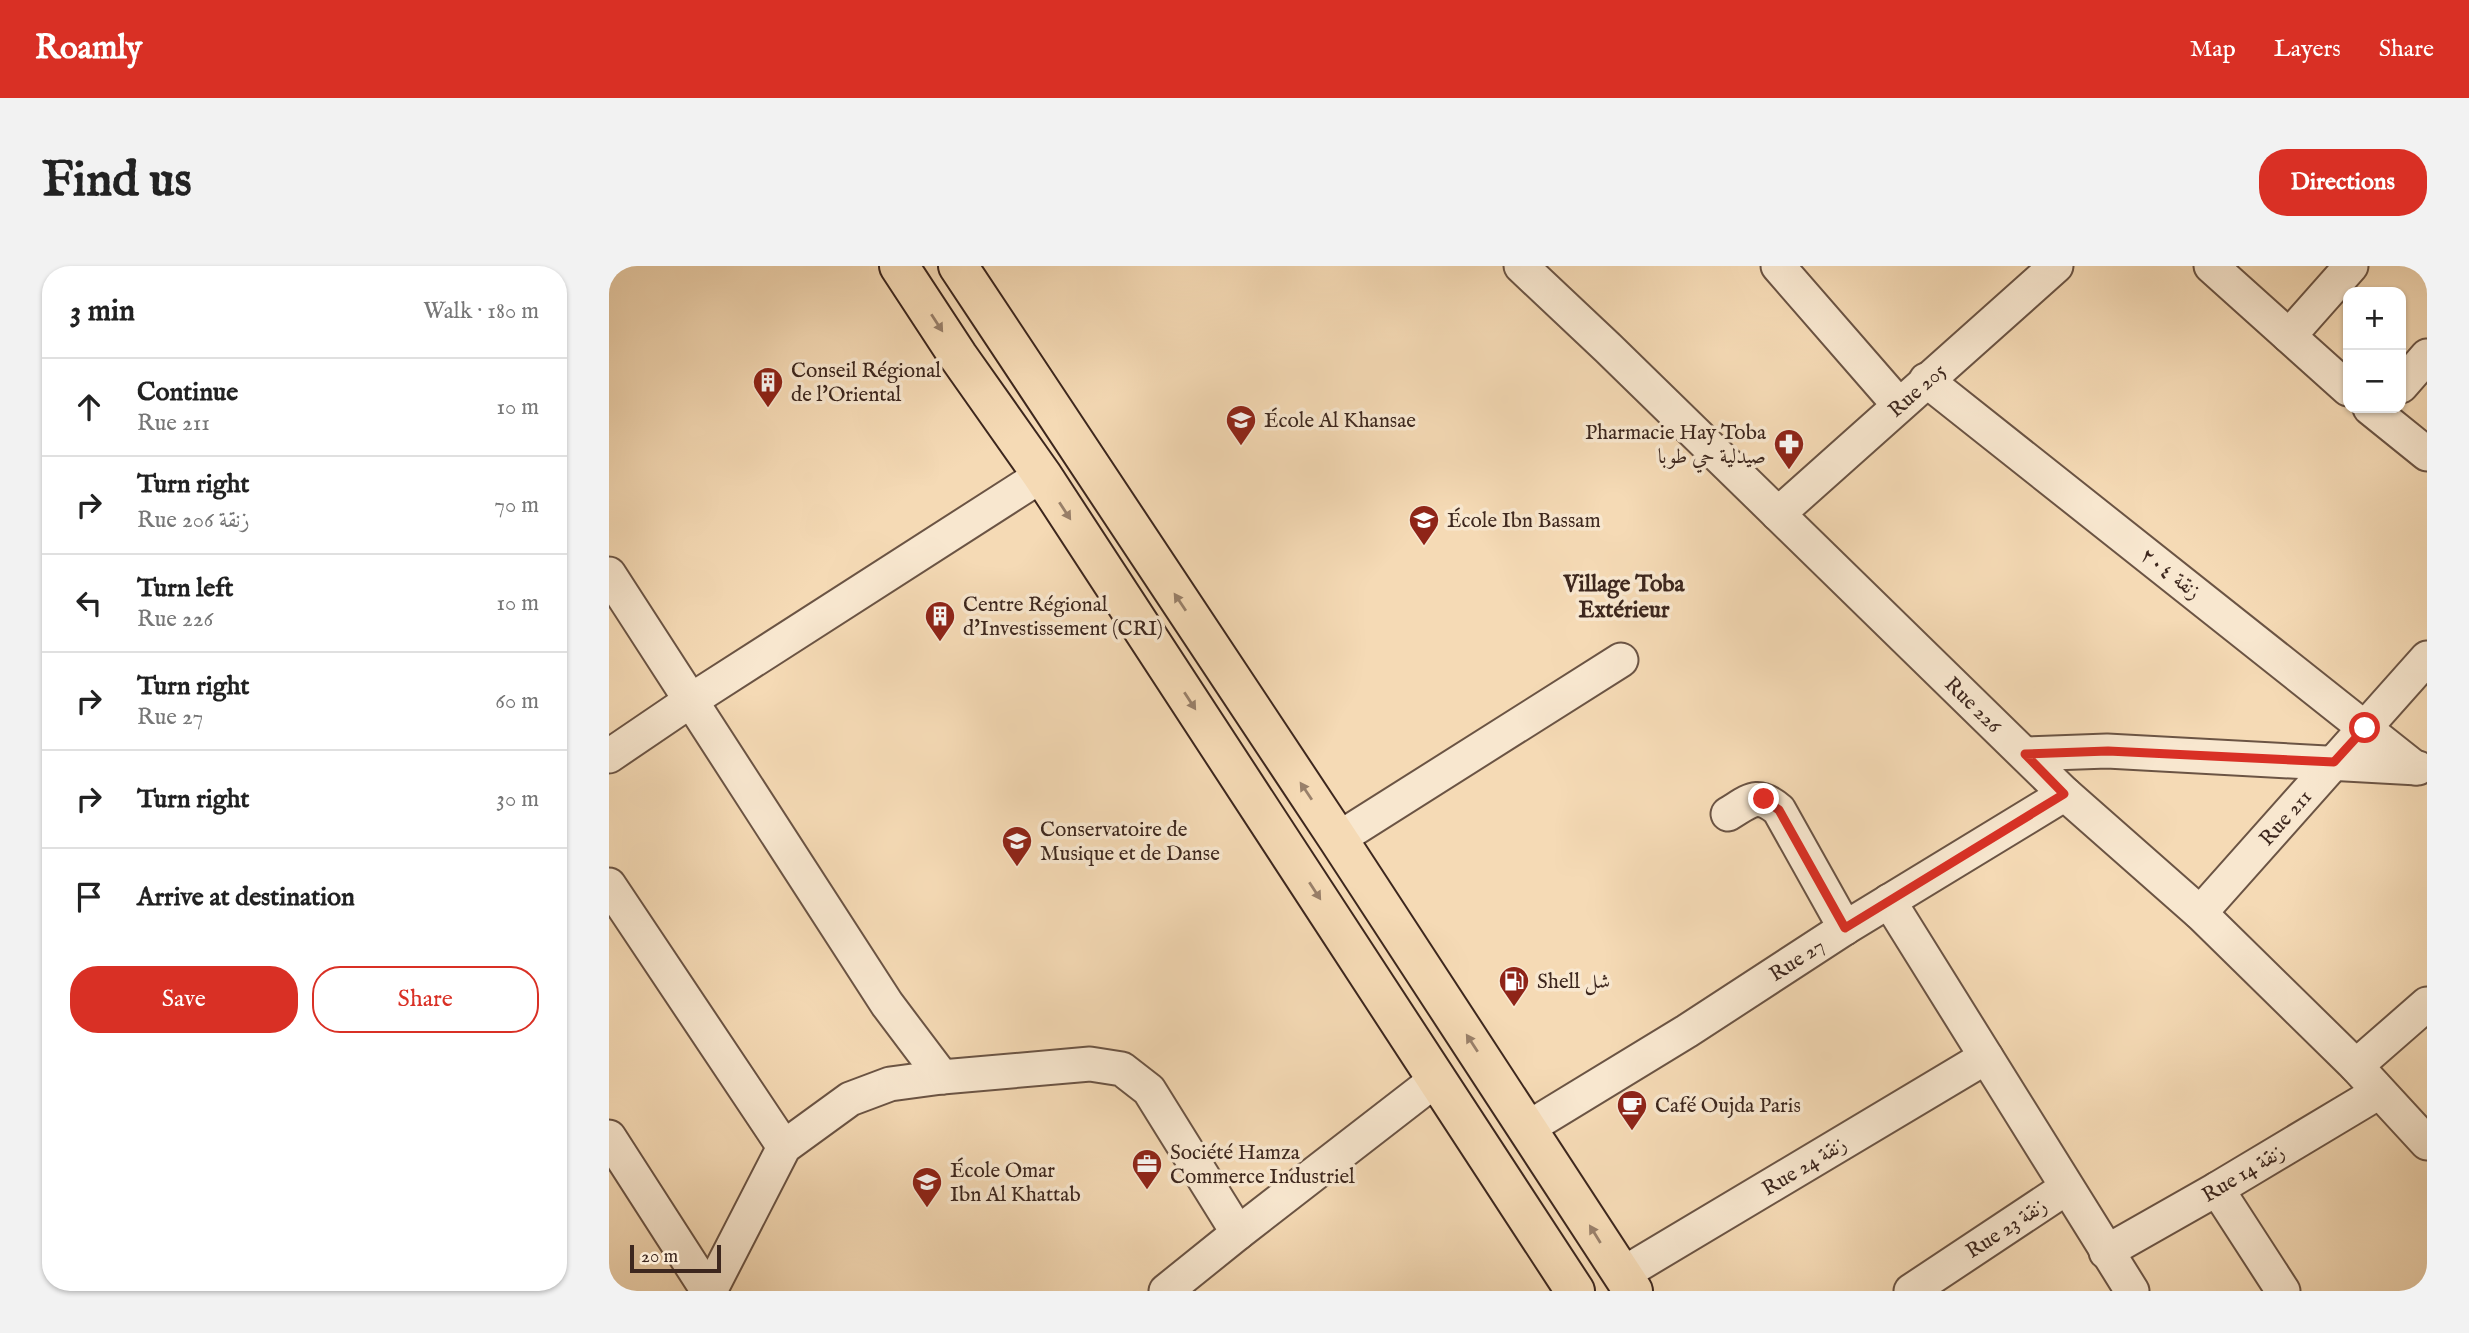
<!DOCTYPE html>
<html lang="en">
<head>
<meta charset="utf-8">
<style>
  :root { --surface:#fff; --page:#f2f2f2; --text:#222; --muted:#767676; --line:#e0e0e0; --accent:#d93025 }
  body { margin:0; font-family:"IM FELL English",Amiri,serif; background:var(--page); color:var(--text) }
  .controls { position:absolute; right:21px; top:21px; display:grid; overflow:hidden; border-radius:14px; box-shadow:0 2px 5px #0004 }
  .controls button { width:63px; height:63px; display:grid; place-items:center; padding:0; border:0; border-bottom:2px solid var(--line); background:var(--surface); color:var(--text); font:35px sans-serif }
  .scale { position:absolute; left:21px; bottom:18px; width:91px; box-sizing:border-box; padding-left:7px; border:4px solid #3d271e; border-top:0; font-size:19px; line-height:24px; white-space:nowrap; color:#3d271e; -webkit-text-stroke:5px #f8e7cf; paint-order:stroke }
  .stop { position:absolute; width:21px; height:21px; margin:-16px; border:5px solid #d93025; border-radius:50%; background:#fff }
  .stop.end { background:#d93025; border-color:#fff; box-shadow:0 2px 7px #0008 }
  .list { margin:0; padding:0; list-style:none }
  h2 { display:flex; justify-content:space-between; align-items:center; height:91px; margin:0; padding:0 28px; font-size:30px }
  h2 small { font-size:23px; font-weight:400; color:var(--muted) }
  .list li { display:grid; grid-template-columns:46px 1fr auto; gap:21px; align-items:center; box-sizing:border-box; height:98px; padding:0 28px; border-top:2px solid var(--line) }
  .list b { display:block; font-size:26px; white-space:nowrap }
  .list p { margin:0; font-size:23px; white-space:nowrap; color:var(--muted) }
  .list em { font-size:23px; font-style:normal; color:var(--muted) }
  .actions { display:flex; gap:14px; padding:21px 28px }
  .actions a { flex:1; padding:16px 0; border:2px solid var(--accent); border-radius:28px; text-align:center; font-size:24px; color:var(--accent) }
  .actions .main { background:var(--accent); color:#fff }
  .icon { flex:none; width:38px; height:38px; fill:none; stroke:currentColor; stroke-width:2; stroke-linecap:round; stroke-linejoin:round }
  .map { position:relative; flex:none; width:1818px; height:1025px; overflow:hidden; border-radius:28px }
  header { display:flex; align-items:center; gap:42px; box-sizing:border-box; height:98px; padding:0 35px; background:var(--accent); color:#fff }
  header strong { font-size:33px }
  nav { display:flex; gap:38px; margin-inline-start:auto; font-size:24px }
  .intro { display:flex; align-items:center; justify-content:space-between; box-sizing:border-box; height:168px; padding:0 42px }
  h1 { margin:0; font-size:49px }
  .button { padding:18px 32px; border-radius:28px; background:var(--accent); color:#fff; font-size:24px; font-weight:700 }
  main { display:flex; gap:42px; padding:0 42px }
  aside { flex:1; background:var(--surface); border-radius:28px; box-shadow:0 2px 5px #0004 }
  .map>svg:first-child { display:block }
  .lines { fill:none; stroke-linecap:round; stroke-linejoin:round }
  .minor-casing { stroke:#6b5444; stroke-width:37 }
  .major-casing { stroke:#3d271e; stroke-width:42 }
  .minor { stroke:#f8e7cf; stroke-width:33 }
  .major { stroke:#f5dab5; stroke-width:38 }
  .oneway { fill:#99806a }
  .route { stroke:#d93025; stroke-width:9 }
  .labels { text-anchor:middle; stroke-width:7; stroke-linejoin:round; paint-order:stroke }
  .poi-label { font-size:21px; fill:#3d271e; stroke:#f8e7cf; text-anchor:start }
  .street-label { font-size:21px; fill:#3d271e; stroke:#f8e7cf }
  .neighbourhood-label { font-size:23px; font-weight:bold; fill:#3d271e; stroke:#f8e7cf }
</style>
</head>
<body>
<header>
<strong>Roamly</strong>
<nav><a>Map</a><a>Layers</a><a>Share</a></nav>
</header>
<div class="intro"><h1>Find us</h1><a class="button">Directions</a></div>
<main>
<aside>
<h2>3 min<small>Walk · 180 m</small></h2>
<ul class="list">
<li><svg class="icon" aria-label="ahead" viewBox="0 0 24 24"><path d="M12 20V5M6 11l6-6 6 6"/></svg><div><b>Continue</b><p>Rue 211</p></div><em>10 m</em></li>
<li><svg class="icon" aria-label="right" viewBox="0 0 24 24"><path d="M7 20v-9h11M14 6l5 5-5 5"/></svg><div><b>Turn right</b><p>Rue 206 زنقة</p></div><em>70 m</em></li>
<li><svg class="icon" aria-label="left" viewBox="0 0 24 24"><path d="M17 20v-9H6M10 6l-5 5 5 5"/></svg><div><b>Turn left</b><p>Rue 226</p></div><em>10 m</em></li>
<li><svg class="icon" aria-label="right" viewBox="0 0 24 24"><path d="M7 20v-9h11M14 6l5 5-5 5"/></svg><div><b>Turn right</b><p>Rue 27</p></div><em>60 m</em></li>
<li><svg class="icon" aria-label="right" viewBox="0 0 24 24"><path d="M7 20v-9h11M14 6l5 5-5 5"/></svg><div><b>Turn right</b></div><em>30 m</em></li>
<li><svg class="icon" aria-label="arrive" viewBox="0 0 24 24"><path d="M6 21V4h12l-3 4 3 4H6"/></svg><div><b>Arrive at destination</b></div></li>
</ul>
<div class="actions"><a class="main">Save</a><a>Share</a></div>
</aside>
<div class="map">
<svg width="1818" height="1025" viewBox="0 0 1818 1025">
  <rect width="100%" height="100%" fill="#f5dab5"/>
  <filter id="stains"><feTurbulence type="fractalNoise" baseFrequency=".00286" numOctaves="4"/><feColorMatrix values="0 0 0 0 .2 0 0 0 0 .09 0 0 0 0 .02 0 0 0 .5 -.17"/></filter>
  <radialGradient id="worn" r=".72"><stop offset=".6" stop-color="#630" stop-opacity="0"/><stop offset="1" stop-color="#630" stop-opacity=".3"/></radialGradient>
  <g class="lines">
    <g class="minor-casing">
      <g id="minor">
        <path id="s1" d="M912 0 999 82 1456 528 1591 647 1747 800 1818 877"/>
        <polyline points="1169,0 1290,139"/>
        <polyline points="1602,0 1739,123"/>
        <polyline points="1680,70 1742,0"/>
        <polyline points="1317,114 1806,502"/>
        <polyline points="1792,120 1818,90"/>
        <polyline points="1761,142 1818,188"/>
        <path id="s2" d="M1169 248 1447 0"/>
        <polyline points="0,308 278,738 333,811"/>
        <polyline points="1416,488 1498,485 1809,502"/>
        <polyline points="0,490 81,435 433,209"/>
        <path d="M1119 548C1141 535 1148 525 1170 544L1236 662"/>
        <polyline points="729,573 1012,394"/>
        <polyline points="0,619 175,881"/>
        <polyline points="1280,635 1523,1025"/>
        <path id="s3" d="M1591 647 1818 392"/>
        <polyline points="1747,800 1818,738"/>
        <path id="s4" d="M919 862 1078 765 1236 662 1456 528"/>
        <polyline points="0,871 99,1025"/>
        <polyline points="1608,923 1674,1025"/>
        <polyline points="1497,986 1608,923 1770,826"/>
        <polyline points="1012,1009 1377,791"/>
        <polyline points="101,1025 175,881 241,833 281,818 333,811 481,798 513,803 540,824 629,967"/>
        <polyline points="557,1025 629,967 829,812"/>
        <polyline points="1302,1025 1457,922"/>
      </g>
    </g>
    <g class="major-casing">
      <g id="major">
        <polyline points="290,0 349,90 433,209 966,1025"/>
        <polyline points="349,0 729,573 1024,1025"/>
      </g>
    </g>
    <use href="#minor" class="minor"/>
    <use href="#major" class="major"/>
  </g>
  <defs><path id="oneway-solid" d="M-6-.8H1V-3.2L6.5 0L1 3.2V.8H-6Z" transform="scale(1.75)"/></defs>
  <g class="oneway">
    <use href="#oneway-solid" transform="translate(328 57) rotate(57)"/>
    <use href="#oneway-solid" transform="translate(456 245) rotate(57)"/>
    <use href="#oneway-solid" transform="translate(571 336) rotate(-124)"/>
    <use href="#oneway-solid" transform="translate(581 435) rotate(57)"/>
    <use href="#oneway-solid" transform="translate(697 525) rotate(-124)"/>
    <use href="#oneway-solid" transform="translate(706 625) rotate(57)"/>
    <use href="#oneway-solid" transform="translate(863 777) rotate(-123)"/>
    <use href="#oneway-solid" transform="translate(986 968) rotate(-122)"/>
  </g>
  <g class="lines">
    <polyline class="route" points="1155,533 1170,544 1236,662 1455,528 1416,488 1499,485 1725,496 1756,462"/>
  </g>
  <defs>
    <g id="building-pin" transform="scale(1.575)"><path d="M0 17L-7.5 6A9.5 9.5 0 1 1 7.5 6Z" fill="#8f2418" stroke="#f8e7cf"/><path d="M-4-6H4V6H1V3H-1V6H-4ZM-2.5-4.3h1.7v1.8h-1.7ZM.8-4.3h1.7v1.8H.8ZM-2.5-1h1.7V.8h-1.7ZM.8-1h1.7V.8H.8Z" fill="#fff"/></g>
    <g id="school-pin" transform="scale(1.575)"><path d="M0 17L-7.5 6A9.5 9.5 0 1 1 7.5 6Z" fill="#8f2418" stroke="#f8e7cf"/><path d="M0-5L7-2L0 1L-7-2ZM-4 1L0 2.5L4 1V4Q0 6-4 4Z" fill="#fff"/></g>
    <g id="pharmacy-pin" transform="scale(1.575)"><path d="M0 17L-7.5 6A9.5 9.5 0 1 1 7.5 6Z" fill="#8f2418" stroke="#f8e7cf"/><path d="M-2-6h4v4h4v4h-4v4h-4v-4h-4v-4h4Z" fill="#fff"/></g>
    <g id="fuel-pin" transform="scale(1.575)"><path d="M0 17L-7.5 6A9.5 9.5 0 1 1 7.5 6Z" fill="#8f2418" stroke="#f8e7cf"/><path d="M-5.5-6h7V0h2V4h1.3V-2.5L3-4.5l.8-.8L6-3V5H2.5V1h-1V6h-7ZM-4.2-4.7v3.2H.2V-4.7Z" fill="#fff"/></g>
    <g id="cafe-pin" transform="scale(1.575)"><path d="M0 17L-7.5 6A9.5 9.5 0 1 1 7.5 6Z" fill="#8f2418" stroke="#f8e7cf"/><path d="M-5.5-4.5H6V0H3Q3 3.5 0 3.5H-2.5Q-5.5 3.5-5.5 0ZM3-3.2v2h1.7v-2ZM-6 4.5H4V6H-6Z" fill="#fff"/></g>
    <g id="office-pin" transform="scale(1.575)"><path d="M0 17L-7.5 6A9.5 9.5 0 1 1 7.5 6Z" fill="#8f2418" stroke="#f8e7cf"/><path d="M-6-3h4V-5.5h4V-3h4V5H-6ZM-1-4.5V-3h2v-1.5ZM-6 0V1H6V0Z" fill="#fff"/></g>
  </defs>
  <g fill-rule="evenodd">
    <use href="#building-pin" x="159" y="116"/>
    <use href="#school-pin" x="632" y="154"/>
    <use href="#pharmacy-pin" x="1180" y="178"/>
    <use href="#school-pin" x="815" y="254"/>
    <use href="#building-pin" x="331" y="350"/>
    <use href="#school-pin" x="408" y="575"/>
    <use href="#fuel-pin" x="905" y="715"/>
    <use href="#cafe-pin" x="1023" y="839"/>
    <use href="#office-pin" x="538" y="898"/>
    <use href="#school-pin" x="318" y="916"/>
  </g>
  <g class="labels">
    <g class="poi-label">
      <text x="182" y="111">Conseil Régional<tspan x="182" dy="24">de l'Oriental</tspan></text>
      <text x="655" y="161">École Al Khansae</text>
      <text x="1157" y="173" text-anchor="end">Pharmacie Hay Toba<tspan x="1157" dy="24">صيدلية حي طوبا</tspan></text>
      <text x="838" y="261">École Ibn Bassam</text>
      <text x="354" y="345">Centre Régional<tspan x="354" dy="24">d'Investissement (CRI)</tspan></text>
      <text x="431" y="570">Conservatoire de<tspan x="431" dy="24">Musique et de Danse</tspan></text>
      <text x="928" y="722">Shell شل</text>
      <text x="1046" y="846">Café Oujda Paris</text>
      <text x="561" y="893">Société Hamza<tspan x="561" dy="24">Commerce Industriel</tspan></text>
      <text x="341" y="911">École Omar<tspan x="341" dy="24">Ibn Al Khattab</tspan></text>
    </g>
    <g class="street-label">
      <text dy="7" stroke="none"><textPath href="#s2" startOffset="186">Rue 205</textPath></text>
      <text transform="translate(1562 307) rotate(38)" y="7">زنقة ٢٠٤</text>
      <text dy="7" stroke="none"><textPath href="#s1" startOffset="630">Rue 226</textPath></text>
      <text dy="7" stroke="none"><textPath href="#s3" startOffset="128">Rue 211</textPath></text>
      <text dy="7" stroke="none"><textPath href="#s4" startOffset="317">Rue 27</textPath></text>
      <text transform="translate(1195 900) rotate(-31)" y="7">Rue 24 زنقة</text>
      <text transform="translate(1634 907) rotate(-31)" y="7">Rue 14 زنقة</text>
      <text transform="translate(1397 962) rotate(-33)" y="7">Rue 23 زنقة</text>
    </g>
    <g class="neighbourhood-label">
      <text x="1015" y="325">Village Toba<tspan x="1015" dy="26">Extérieur</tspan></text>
    </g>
  </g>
  <rect width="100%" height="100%" filter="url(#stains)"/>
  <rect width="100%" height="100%" fill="url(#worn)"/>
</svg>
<div class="controls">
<button>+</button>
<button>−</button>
</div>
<div class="scale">20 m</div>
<div class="stop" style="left:1756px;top:462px"></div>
<div class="stop end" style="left:1155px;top:533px"></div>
</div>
</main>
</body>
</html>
